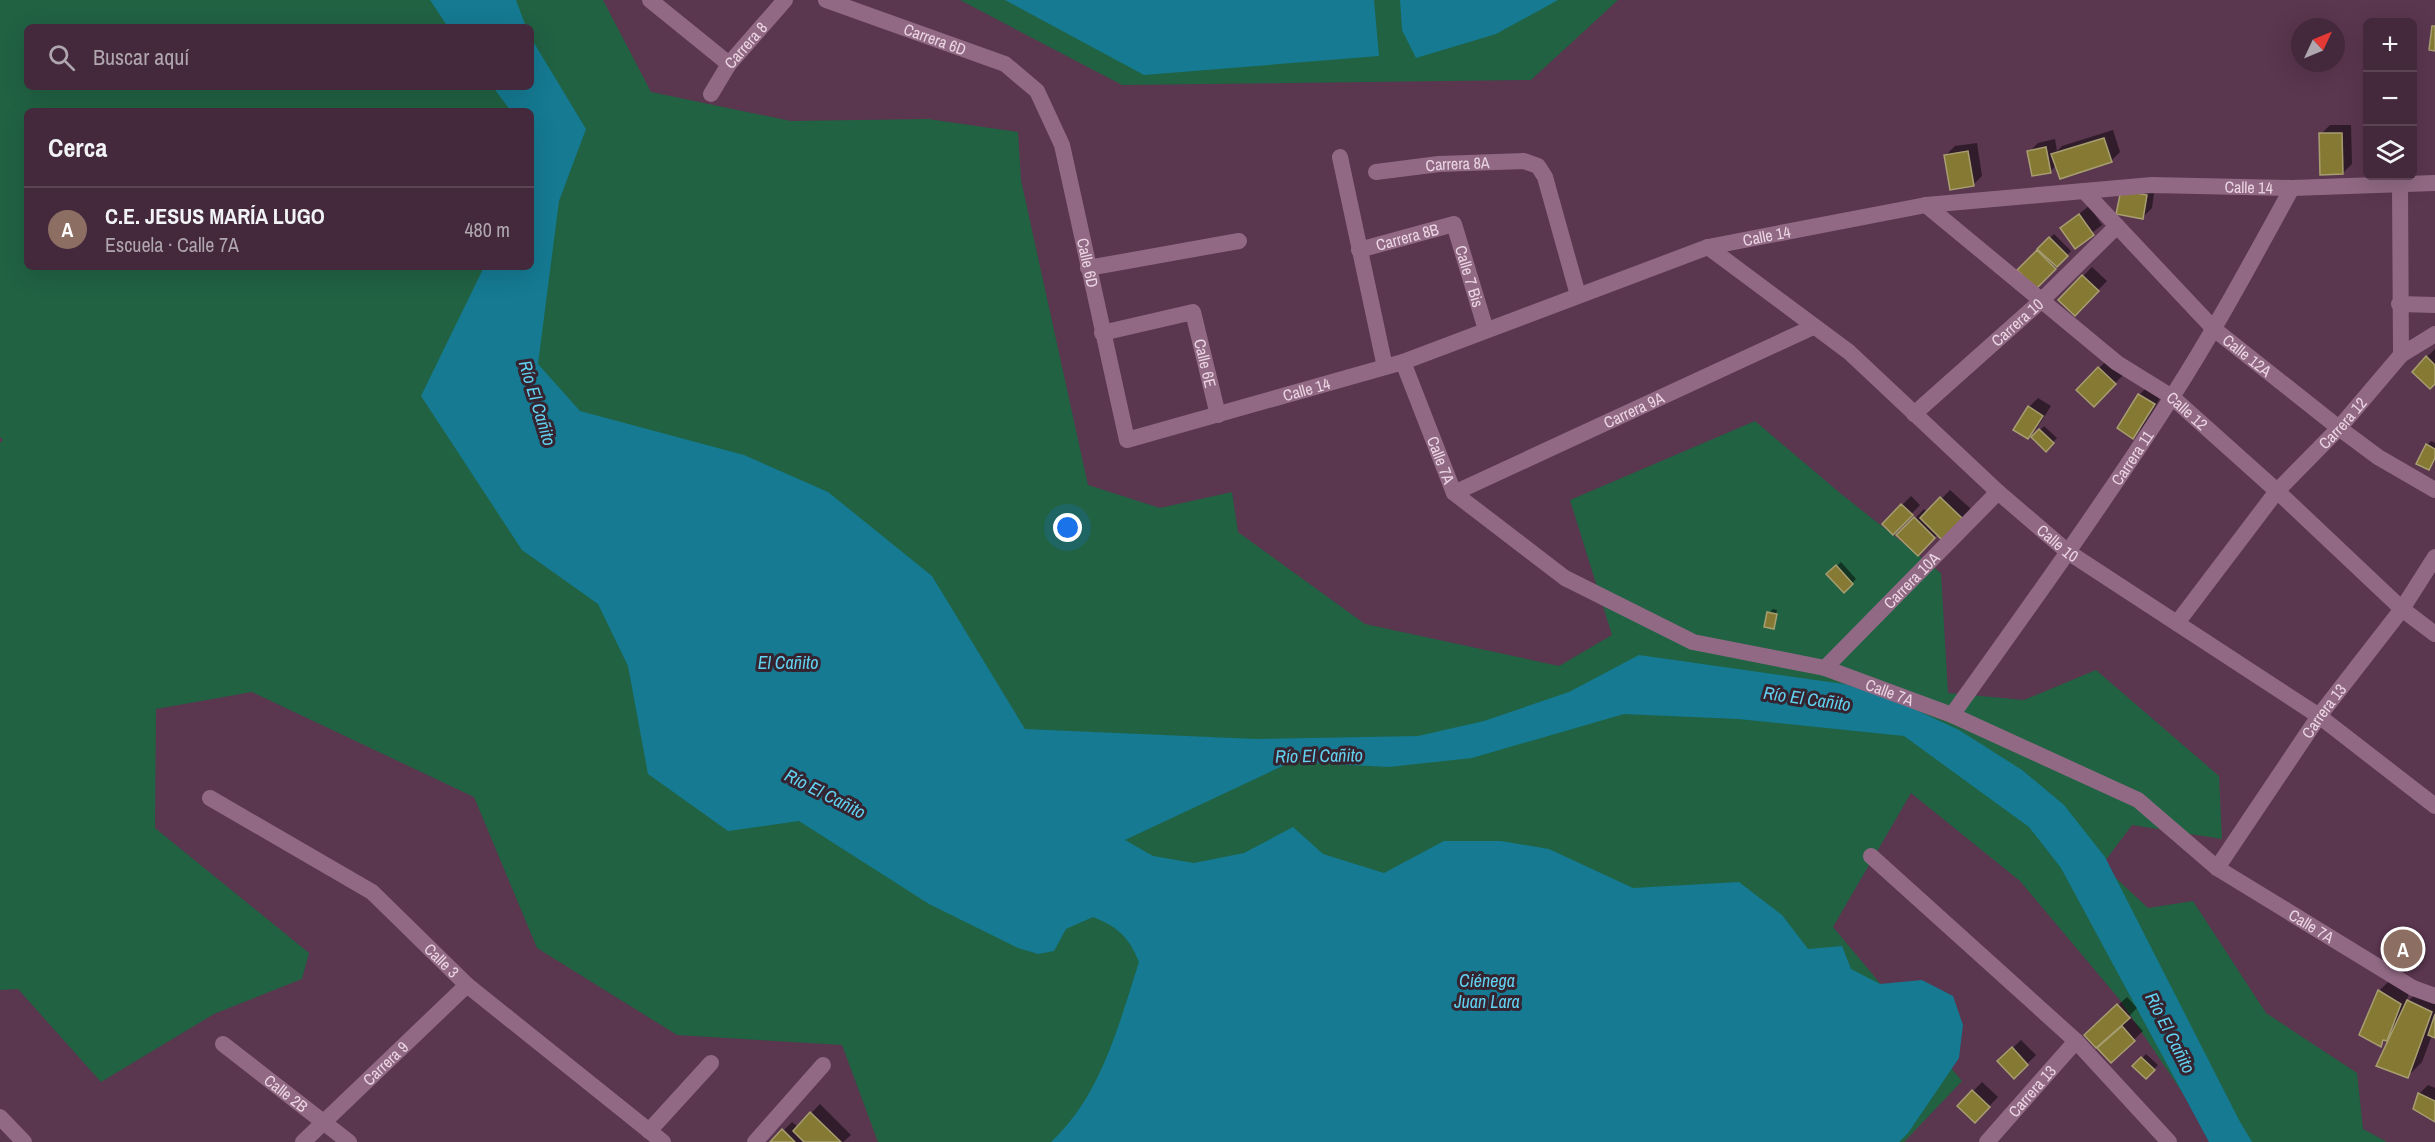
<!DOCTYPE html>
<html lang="es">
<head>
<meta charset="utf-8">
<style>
  :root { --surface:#44283b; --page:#4b3042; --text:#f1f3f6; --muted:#afa6af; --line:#5c4455; --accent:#54d396 }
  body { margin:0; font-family:"Archivo Narrow",sans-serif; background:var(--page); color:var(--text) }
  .controls { position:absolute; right:18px; top:18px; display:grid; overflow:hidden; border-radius:9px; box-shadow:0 6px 24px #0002 }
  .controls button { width:54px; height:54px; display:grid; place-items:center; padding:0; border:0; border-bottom:2px solid var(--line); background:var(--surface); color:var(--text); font:30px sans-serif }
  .compass { position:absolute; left:2291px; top:18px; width:54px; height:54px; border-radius:50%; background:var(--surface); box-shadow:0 6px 24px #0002; rotate:46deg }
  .you { position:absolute; left:1068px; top:528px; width:21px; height:21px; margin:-15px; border:4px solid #fff; border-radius:50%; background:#1a73e8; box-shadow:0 0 0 9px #1a73e833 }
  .badge { display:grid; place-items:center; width:39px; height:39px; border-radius:50%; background:var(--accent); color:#fff; font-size:20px; font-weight:700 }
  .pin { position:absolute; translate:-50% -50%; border:3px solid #fff; box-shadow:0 2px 6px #0006 }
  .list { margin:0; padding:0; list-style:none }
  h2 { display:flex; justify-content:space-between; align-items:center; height:78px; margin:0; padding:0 24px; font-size:26px }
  h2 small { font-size:20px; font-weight:400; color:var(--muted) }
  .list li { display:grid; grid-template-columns:39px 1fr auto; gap:18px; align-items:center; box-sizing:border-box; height:84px; padding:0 24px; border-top:2px solid var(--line) }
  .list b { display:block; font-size:22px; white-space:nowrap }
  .list p { margin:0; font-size:20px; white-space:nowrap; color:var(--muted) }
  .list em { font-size:20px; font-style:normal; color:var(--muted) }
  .icon { flex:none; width:33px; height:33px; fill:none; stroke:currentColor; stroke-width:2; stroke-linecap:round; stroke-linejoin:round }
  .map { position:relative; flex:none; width:2435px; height:1142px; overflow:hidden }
  .search { position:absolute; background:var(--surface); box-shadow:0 6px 24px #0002; left:24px; top:24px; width:510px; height:66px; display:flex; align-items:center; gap:15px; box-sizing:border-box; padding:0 21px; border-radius:9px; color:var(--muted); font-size:22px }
  .panel { position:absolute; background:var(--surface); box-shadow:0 6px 24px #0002; left:24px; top:108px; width:510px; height:162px; border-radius:9px }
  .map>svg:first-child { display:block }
  .green { fill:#216243; fill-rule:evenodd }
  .water { fill:#157a92 }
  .shadow { fill:#0007 }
  .building { fill:#867933; stroke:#a79e71; stroke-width:1.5 }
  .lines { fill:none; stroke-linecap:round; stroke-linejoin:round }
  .street { stroke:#916984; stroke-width:16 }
  .labels { text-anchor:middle; stroke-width:6; stroke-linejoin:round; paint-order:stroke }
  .street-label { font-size:16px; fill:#ebd5e3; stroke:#35242f }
  .water-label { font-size:18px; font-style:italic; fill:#62d2f1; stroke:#35242f }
</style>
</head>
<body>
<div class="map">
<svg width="2435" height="1142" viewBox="0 0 2435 1142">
  <rect width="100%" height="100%" fill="#5a364f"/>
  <g class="green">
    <path d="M0 0H603L651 92 791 121 928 119 1018 132 1021 180 1088 485 1160 508 1232 492 1238 532 1365 624 1559 666 1612 635 1570 500 1755 421 1840 493 1941 573 1948 693 2024 700 2096 670 2219 776 2222 839 2132 825 2102 865 2148 908 2193 901 2266 1013 2357 1073 2363 1129 2387 1142H2213L2209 1132 2120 1000 2020 881 1911 793 1833 927 1962 1081 1904 1142H878L842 1045 677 1035 537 948 474 797 252 692 156 709 155 828 309 953 302 979 214 1014 101 1082 18 989 0 990V443L3 440 0 437ZM27 27H531V87H27ZM27 111H531V267H27Z"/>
    <polygon points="960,0 1618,0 1531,80 1122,85"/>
  </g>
  <g class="water">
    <polygon points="430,0 516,0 526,27 448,27"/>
    <polygon points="1005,0 1374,0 1379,56 1144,75"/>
    <polygon points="1400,0 1558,0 1496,34 1416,58 1402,30"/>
    <path d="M531 38 586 129 559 201 538 364 580 411 744 455 828 492 932 576 1025 729 1256 739 1418 736 1484 721 1569 692 1639 655 1844 684 1897 701 1959 730 2022 770 2064 805 2105 857 2239 1120 2252 1142H2209L2061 868 2029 827 1904 736 1738 719 1624 714 1472 758 1389 767 1291 762 1125 840 1153 856 1194 863 1244 853 1293 827 1323 854 1384 873 1444 841H1501L1549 849 1633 888 1739 882 1782 915 1808 949 1842 946 1851 969 1880 984 1922 980 1953 996 1963 1025 1959 1058 1908 1133 1899 1142H1051C1101 1096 1119 1024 1139 962 1129 937 1118 927 1093 917L1066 929 1054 951 1038 954 1018 948 929 904 799 821 728 831 648 774 628 666 598 604 522 550 421 396 484 267H531V111H511L493 87H531Z"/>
  </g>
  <g class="shadow">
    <polygon points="2330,125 2351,125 2352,164 2343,173 2321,134"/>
    <polygon points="2113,130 2120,152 2111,161 2056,165 2051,171 2029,152 2038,143 2055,139 2057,151 2062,146"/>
    <polygon points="1977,143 1982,176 1973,185 1946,155 1955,146"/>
    <polygon points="2155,186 2152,208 2143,217 2122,191"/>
    <polygon points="2089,206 2102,225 2075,246 2062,228"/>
    <polygon points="2054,234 2071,251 2036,287 2019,270"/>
    <polygon points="2092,267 2107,281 2075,314 2060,300"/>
    <polygon points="2435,349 2435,383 2427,357"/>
    <polygon points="2108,359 2124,374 2094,405 2078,390"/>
    <polygon points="2148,386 2162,395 2142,428 2133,437 2139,395"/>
    <polygon points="2038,398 2051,406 2037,428 2028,437 2029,407"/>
    <polygon points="2044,426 2057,438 2046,449 2033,437"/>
    <polygon points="2431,441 2435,443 2435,460 2429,468 2427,445"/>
    <polygon points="1950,490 1971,509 1942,538 1938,534 1918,553 1899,535 1924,509 1928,513"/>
    <polygon points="1911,496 1920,505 1893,533 1884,524"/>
    <polygon points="1841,562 1856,579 1844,591 1829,574"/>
    <polygon points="1773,609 1777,610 1773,625 1776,625 1773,627 1769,613"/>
    <polygon points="2388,982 2409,994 2405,1004 2422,988 2435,993 2435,1037 2432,1035 2422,1062 2408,1076 2394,1032 2380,1045 2379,991"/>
    <polygon points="2127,997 2137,1008 2123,1022 2131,1018 2143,1031 2111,1061 2086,1035"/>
    <polygon points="2021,1040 2036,1055 2014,1077 1999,1061"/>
    <polygon points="2146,1054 2158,1065 2146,1077 2135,1066"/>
    <polygon points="1982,1082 1998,1097 1975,1121 1959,1106"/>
    <polygon points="2428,1085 2435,1088 2435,1119 2419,1094"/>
    <polygon points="820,1104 851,1135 843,1142 772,1142 792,1122 798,1127"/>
  </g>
  <g class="building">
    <polygon points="2432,26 2435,26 2435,51 2429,50"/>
    <polygon points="2319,133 2342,133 2343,174 2320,175"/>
    <polygon points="2104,138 2112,162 2060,179 2051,154"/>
    <polygon points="2046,147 2051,173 2032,176 2027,151"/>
    <polygon points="1968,151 1974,186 1950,190 1944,155"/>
    <polygon points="2121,190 2147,195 2143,219 2116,214"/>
    <polygon points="2079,214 2094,235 2075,249 2060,228"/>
    <polygon points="2049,237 2068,256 2057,267 2037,249"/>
    <polygon points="2037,250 2056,269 2036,289 2017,270"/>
    <polygon points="2082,275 2099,291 2075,316 2058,300"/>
    <polygon points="2426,356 2435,365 2435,384 2430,389 2412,372"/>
    <polygon points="2098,367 2116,384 2094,407 2076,390"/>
    <polygon points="2138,394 2155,404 2133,439 2117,428"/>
    <polygon points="2028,406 2043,416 2028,439 2013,430"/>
    <polygon points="2039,429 2054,443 2046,452 2031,437"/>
    <polygon points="2426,444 2435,449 2435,458 2429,470 2416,464"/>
    <polygon points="1940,497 1963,519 1942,540 1920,518"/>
    <polygon points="1901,504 1913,515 1893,535 1882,524"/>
    <polygon points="1914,517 1935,538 1918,556 1896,535"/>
    <polygon points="1836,565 1853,584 1844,593 1826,574"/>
    <polygon points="1767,612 1777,614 1774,629 1764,627"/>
    <polygon points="2378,990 2401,1004 2387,1041 2383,1040 2381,1047 2359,1035"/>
    <polygon points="2407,1000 2432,1012 2408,1078 2376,1066"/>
    <polygon points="2117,1004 2130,1018 2096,1048 2084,1035"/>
    <polygon points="2435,1014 2435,1038 2428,1035"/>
    <polygon points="2122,1026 2135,1041 2111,1063 2097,1048"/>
    <polygon points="2012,1047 2028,1065 2014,1079 1997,1061"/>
    <polygon points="2141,1057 2155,1070 2146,1079 2132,1066"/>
    <polygon points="1972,1090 1990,1107 1975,1123 1957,1106"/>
    <polygon points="2418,1093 2435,1101 2435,1122 2413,1109"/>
    <polygon points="810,1112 841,1142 804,1142 793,1131"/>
    <polygon points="782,1129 795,1142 770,1142"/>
  </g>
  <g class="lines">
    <g class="street">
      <polyline points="650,0 729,64"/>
      <path id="s1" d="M826 0 1005 64 1037 91 1062 145 1127 440 1403 362 1708 247 1926 205 2084 191 2152 185 2292 188 2435 183"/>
      <path id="s2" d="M711 94 729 64 785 0"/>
      <polyline points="1340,157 1385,367"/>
      <path id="s3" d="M1376 172 1439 164 1524 161 1538 166 1545 177 1578 295"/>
      <path id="s4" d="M2084 191 2214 329 2339 428 2378 457 2435 490"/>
      <path id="s5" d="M1926 205 2117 363 2172 397 2277 491 2402 609 2435 634"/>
      <path id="s6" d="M1708 247 1849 352 1998 492 2068 552 2319 716 2435 806"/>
      <path id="s7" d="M1359 250 1454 224 1486 330"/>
      <polyline points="1088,268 1239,241"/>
      <polyline points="2399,304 2435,305"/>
      <path id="s8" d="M1102 333 1193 312 1218 415"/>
      <polyline points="2401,355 2435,334"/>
      <path id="s9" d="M1403 362 1454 493 1565 578 1693 642 1825 668 1952 715 2138 800 2217 868 2413 988 2435 996"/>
      <path id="s10" d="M1914 414 2042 300 2117 226"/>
      <path id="s11" d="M1454 493 1813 327"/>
      <path id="s12" d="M2177 623 2277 491 2339 428 2401 355 2400 184"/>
      <path id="s13" d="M1825 668 1998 492"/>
      <path id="s14" d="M1952 715C2027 610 2102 506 2172 397 2215 330 2253 259 2292 188"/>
      <path id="s15" d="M210 798 372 892 467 985 663 1142"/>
      <polyline points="1871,856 2076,1041 2169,1142"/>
      <path id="s16" d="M2217 868 2319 716 2402 609 2435 557"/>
      <path id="s17" d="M223 1044 349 1142"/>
      <polyline points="0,1117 24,1142"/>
      <polyline points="649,1131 711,1063"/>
      <path id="s18" d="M303 1142 467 985"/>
      <polyline points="755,1142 823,1065"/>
      <path id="s19" d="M1987 1142 2076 1041"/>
    </g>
  </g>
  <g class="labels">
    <g class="street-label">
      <text dy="6" stroke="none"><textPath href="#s1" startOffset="116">Carrera 6D</textPath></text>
      <text dy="6" stroke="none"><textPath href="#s2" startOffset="60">Carrera 8</textPath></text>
      <text dy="6" stroke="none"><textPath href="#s3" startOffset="82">Carrera 8A</textPath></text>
      <text dy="6" stroke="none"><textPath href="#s1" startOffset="1752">Calle 14</textPath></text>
      <text dy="6" stroke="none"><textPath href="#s1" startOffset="1266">Calle 14</textPath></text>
      <text dy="6" stroke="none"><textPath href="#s7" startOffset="50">Carrera 8B</textPath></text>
      <text dy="6" stroke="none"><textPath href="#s1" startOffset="412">Calle 6D</textPath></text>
      <text dy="6" stroke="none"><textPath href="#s7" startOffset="153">Calle 7 Bis</textPath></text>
      <text dy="6" stroke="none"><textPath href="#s10" startOffset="138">Carrera 10</textPath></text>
      <text dy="6" stroke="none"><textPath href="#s4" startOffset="232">Calle 12A</textPath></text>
      <text dy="6" stroke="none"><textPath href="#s8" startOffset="146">Calle 6E</textPath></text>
      <text dy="6" stroke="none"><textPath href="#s1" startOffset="780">Calle 14</textPath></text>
      <text dy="6" stroke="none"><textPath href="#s11" startOffset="198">Carrera 9A</textPath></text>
      <text dy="6" stroke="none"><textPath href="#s5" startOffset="333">Calle 12</textPath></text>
      <text dy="6" stroke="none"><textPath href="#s12" startOffset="260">Carrera 12</textPath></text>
      <text dy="6" stroke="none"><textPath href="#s14" startOffset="314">Carrera 11</textPath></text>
      <text dy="6" stroke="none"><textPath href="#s9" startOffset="105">Calle 7A</textPath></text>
      <text dy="6" stroke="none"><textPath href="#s6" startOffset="459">Calle 10</textPath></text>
      <text dy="6" stroke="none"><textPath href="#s13" startOffset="123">Carrera 10A</textPath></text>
      <text dy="6" stroke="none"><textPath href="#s9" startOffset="627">Calle 7A</textPath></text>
      <text dy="6" stroke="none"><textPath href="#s16" startOffset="190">Carrera 13</textPath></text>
      <text dy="6" stroke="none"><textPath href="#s9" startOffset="1113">Calle 7A</textPath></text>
      <text dy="6" stroke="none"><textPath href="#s15" startOffset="285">Calle 3</textPath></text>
      <text dy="6" stroke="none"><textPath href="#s18" startOffset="114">Carrera 9</textPath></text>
      <text dy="6" stroke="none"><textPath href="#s19" startOffset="68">Carrera 13</textPath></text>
      <text dy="6" stroke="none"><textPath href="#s17" startOffset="80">Calle 2B</textPath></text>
    </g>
    <g class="water-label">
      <text transform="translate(537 403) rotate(73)" y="6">Río El Cañito</text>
      <text x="788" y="669">El Cañito</text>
      <text transform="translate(1807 699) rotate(8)" y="6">Río El Cañito</text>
      <text transform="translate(1319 756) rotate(-1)" y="6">Río El Cañito</text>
      <text transform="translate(825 794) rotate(27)" y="6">Río El Cañito</text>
      <text x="1487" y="987">Ciénega<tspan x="1487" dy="21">Juan Lara</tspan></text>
      <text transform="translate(2170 1033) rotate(63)" y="6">Río El Cañito</text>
    </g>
  </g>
</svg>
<div class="controls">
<button>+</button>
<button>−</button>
<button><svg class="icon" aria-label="layers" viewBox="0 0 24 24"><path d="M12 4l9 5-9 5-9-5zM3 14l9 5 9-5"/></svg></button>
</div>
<svg class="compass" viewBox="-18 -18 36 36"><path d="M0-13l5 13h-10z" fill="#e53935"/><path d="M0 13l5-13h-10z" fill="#afa6af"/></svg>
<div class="you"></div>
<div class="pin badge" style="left:2403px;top:949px;background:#8d6e63">A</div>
<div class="search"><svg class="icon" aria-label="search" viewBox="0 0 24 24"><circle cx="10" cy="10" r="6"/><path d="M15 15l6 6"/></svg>Buscar aquí</div>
<section class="panel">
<h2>Cerca<small></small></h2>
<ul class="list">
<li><span class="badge" style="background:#8d6e63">A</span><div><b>C.E. JESUS MARÍA LUGO</b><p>Escuela · Calle 7A</p></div><em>480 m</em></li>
</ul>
</section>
</div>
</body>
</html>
